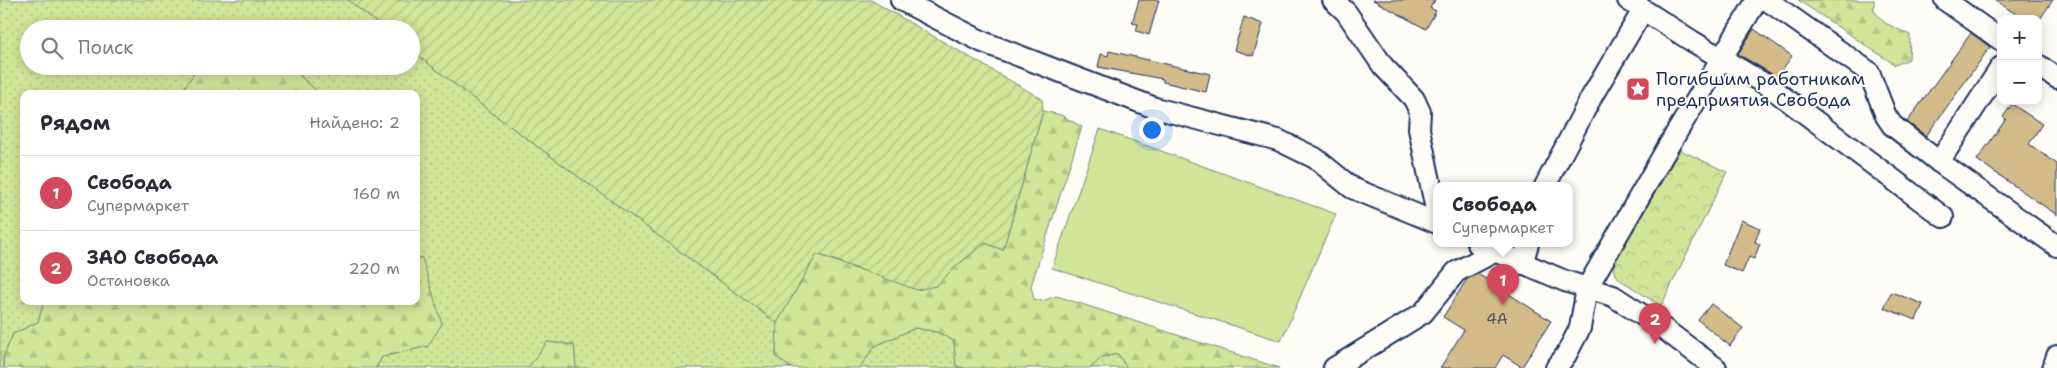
<!DOCTYPE html>
<html lang="ru">
<head>
<meta charset="utf-8">
<style>
  :root { --surface:#fff; --page:#f2f2f3; --text:#2b2b33; --muted:#7c7c81; --line:#e1e1e2; --accent:#d1495b }
  body { margin:0; font-family:"Shantell Sans",sans-serif; background:var(--page); color:var(--text) }
  .controls { position:absolute; right:15px; top:15px; display:grid; overflow:hidden; border-radius:10px; box-shadow:0 2px 12px #0003 }
  .controls button { width:45px; height:45px; display:grid; place-items:center; padding:0; border:0; border-bottom:1px solid var(--line); background:var(--surface); color:var(--text); font:25px sans-serif }
  .you { position:absolute; left:1151px; top:129px; width:18px; height:18px; margin:-12px; border:4px solid #fff; border-radius:50%; background:#1a73e8; box-shadow:0 0 0 8px #1a73e833 }
  .badge { display:grid; place-items:center; width:32px; height:32px; border-radius:50%; background:var(--accent); color:#fff; font-size:16px; font-weight:700 }
  .pin { position:absolute; translate:-50% -41px; filter:drop-shadow(0 1px 2px #0008) }
  .pin::after { content:''; position:absolute; top:26px; width:18px; height:15px; background:inherit; clip-path:polygon(0 0,100% 0,50% 100%) }
  .popup { position:absolute; left:1433px; top:182px; width:140px; height:65px; box-sizing:border-box; display:grid; place-content:center; border-radius:10px; background:var(--surface); filter:drop-shadow(0 1px 4px #0005); font-size:16px; white-space:nowrap; color:var(--muted) }
  .popup b { font-size:19px; color:var(--text) }
  .popup::after { content:''; position:absolute; left:50%; top:100%; margin-left:-10px; border:10px solid transparent; border-top-color:var(--surface) }
  .list { margin:0; padding:0; list-style:none }
  h2 { display:flex; justify-content:space-between; align-items:center; height:65px; margin:0; padding:0 20px; font-size:21px }
  h2 small { font-size:16px; font-weight:400; color:var(--muted) }
  .list li { display:grid; grid-template-columns:32px 1fr auto; gap:15px; align-items:center; box-sizing:border-box; height:75px; padding:0 20px; border-top:1px solid var(--line) }
  .list b { display:block; font-size:19px; white-space:nowrap }
  .list p { margin:0; font-size:16px; white-space:nowrap; color:var(--muted) }
  .list em { font-size:16px; font-style:normal; color:var(--muted) }
  .icon { flex:none; width:28px; height:28px; fill:none; stroke:currentColor; stroke-width:2; stroke-linecap:round; stroke-linejoin:round }
  .map { position:relative; flex:none; width:2057px; height:368px; overflow:hidden }
  .search { position:absolute; background:var(--surface); box-shadow:0 2px 12px #0003; left:20px; top:20px; width:400px; height:55px; display:flex; align-items:center; gap:12px; box-sizing:border-box; padding:0 18px; border-radius:28px; color:var(--muted); font-size:19px }
  .panel { position:absolute; background:var(--surface); box-shadow:0 2px 12px #0003; left:20px; top:90px; width:400px; height:215px; border-radius:10px }
  .map>svg:first-child { display:block }
  .grass { fill:url(#grass-dots); stroke:#768a7b }
  .forest { fill:url(#forest-firs); stroke:#768a7b }
  .park { fill:url(#park-crowns); stroke:#768a7b }
  .garden { fill:url(#garden-furrows); stroke:#768a7b }
  .pitch { fill:#d1e498; stroke:#768a7b }
  .building { fill:#d2ba89; stroke:#1b2f5e }
  .lines { fill:none; stroke-linecap:round; stroke-linejoin:round }
  .minor-casing { stroke:#1b2f5e; stroke-width:24 }
  .minor { stroke:#fdfcf7; stroke-width:20 }
  .labels { text-anchor:middle; stroke-width:4; stroke-linejoin:round; paint-order:stroke }
  .number-label { font-size:15px; fill:#495269 }
  .poi-label { font-size:18px; fill:#1b2f5e; stroke:#fdfcf7; text-anchor:start }
</style>
</head>
<body>
<div class="map">
<svg width="2057" height="368" viewBox="0 0 2057 368">
  <defs>
    <pattern id="grass-dots" width="8" height="8" patternUnits="userSpaceOnUse" patternTransform="scale(1.25)"><rect width="8" height="8" fill="#d1e498"/><path d="M2 2h.1M6 6h.1" fill="none" stroke="#b3c485" stroke-width="1.8" stroke-linecap="round"/></pattern>
    <pattern id="forest-firs" width="22" height="20" patternUnits="userSpaceOnUse" patternTransform="scale(1.25)"><rect width="22" height="20" fill="#d1e498"/><path d="M5 1l3.5 6h-7zM16 11l3.5 6h-7z" fill="#b3c485"/></pattern>
    <pattern id="park-crowns" width="20" height="18" patternUnits="userSpaceOnUse" patternTransform="scale(1.25)"><rect width="20" height="18" fill="#d1e498"/><path d="M2 6a3 3 0 1 1 6 0M12 15a3 3 0 1 1 6 0" fill="none" stroke="#b3c485"/></pattern>
    <pattern id="garden-furrows" width="10" height="10" patternUnits="userSpaceOnUse" patternTransform="scale(1.25)"><rect width="10" height="10" fill="#d1e498"/><path d="M-1 1l2-2M0 10L10 0M9 11l2-2" fill="none" stroke="#b3c485"/></pattern>
  </defs>
  <rect width="100%" height="100%" fill="#fdfcf7"/>
  <filter id="ink" filterUnits="userSpaceOnUse"><feTurbulence type="fractalNoise" baseFrequency=".02" numOctaves="2"/><feDisplacementMap in="SourceGraphic" scale="10" xChannelSelector="R" yChannelSelector="G"/><feConvolveMatrix kernelMatrix="1 2 1 2 8 2 1 2 1" color-interpolation-filters="sRGB"/></filter>
  <g filter="url(#ink)">
    <g class="grass">
      <polygon points="0,0 348,0 385,29 29,29 29,66 199,66 180,94 24,94 24,301 44,301 38,322 13,334 3,358 4,368 0,368"/>
      <polygon points="411,50 488,110 777,323 776,357 791,368 576,368 574,345 547,342 528,368 376,368 382,357 428,346 422,259 416,257 416,94 320,94 300,76 302,66 411,66"/>
      <polygon points="915,328 937,332 954,341 956,366 965,368 859,368 875,346"/>
      <polygon points="1118,354 1127,368 1091,368 1102,357"/>
    </g>
    <g class="forest">
      <polygon points="1798,0 1874,0 1874,11 1885,23 1910,35 1909,59 1895,65"/>
      <polygon points="199,66 302,66 300,76 320,94 180,94"/>
      <polygon points="1043,111 1061,115 1082,127 1031,286 1034,299 1042,301 1057,296 1279,368 1127,368 1118,354 1102,357 1091,368 965,368 956,366 954,341 937,332 915,328 875,346 859,368 791,368 776,357 777,323 817,254 852,268 936,286 956,266 985,243 1003,250"/>
      <polygon points="416,257 422,258 442,324 428,346 382,357 376,368 4,368 3,358 13,334 38,322 44,301 416,301"/>
      <polygon points="547,342 574,345 576,368 528,368"/>
    </g>
    <polygon class="park" points="1680,150 1727,172 1661,306 1619,279 1613,270 1615,262"/>
    <polygon class="garden" points="348,0 871,0 1042,99 1043,111 1003,250 985,243 956,266 936,286 917,290 817,254 777,323 488,110 411,50 411,29 385,29"/>
    <polygon class="pitch" points="1100,129 1336,214 1281,341 1052,268"/>
    <g class="building">
      <polygon points="1139,0 1159,0 1149,35 1136,31 1138,24 1132,23"/>
      <polygon points="1373,0 1435,0 1430,8 1436,11 1426,29"/>
      <polygon points="1995,0 2053,0 2040,19 2023,19"/>
      <polygon points="1244,17 1263,24 1253,56 1234,50"/>
      <polygon points="1754,29 1792,56 1777,77 1738,54"/>
      <polygon points="1971,33 1990,47 1926,136 1907,122"/>
      <polygon points="1109,51 1210,74 1206,92 1163,82 1163,79 1098,67 1101,54 1108,56"/>
      <polygon points="2012,104 2042,124 2029,144 2057,164 2057,215 1977,160 2006,119 2003,117"/>
      <polygon points="1741,220 1760,228 1755,242 1760,244 1754,259 1749,257 1742,273 1723,265"/>
      <polygon points="1478,274 1551,321 1522,367 1503,355 1495,368 1440,368 1464,330 1443,317 1467,279"/>
      <polygon points="1891,292 1923,304 1916,320 1884,308"/>
      <polygon points="1711,304 1743,328 1730,346 1698,320"/>
    </g>
    <g class="lines">
      <g class="minor-casing">
        <g id="minor">
          <polyline points="901,0 983,42 1155,108 1278,140 1315,158 1352,188 1437,223"/>
          <polyline points="1333,0 1346,12 1383,66 1414,99 1420,112 1419,129 1437,214"/>
          <polyline points="1628,0 1692,41 1770,87 1943,217"/>
          <polyline points="1767,0 1869,72 1886,116 1892,125 1939,162 2057,246"/>
          <polyline points="1945,0 2001,40"/>
          <polyline points="2038,65 2057,78"/>
          <polyline points="1939,162 2001,67"/>
          <polyline points="1545,186 1592,96 1643,10"/>
          <polyline points="1478,244 1565,281 1613,296 1664,329 1716,368"/>
          <polyline points="1522,264 1528,244"/>
          <polyline points="1334,368 1423,313 1456,272 1494,252"/>
          <polyline points="1556,368 1566,355 1580,328 1587,288 1669,145 1757,0"/>
          <polyline points="2053,368 2057,356"/>
        </g>
      </g>
      <use href="#minor" class="minor"/>
    </g>
  </g>
  <defs>
    <g id="sight-square" transform="scale(1.25)"><rect x="-9" y="-9" width="18" height="18" rx="4" fill="#d1495b" stroke="#fdfcf7"/><path d="M0-6L1.8-2.2L6-1.7L2.9 1.2L3.7 5.4L0 3.3L-3.7 5.4L-2.9 1.2L-6-1.7L-1.8-2.2Z" fill="#fff"/></g>
  </defs>
  <g fill-rule="evenodd">
    <use href="#sight-square" x="1638" y="89"/>
  </g>
  <g class="labels">
    <g class="number-label">
      <text x="1497" y="324">4А</text>
    </g>
    <g class="poi-label">
      <text x="1656" y="85">Погибшим работникам<tspan x="1656" dy="21">предприятия Свобода</tspan></text>
    </g>
  </g>
</svg>
<div class="controls">
<button>+</button>
<button>−</button>
</div>
<div class="you"></div>
<div class="pin badge" style="left:1503px;top:305px">1</div>
<div class="popup"><b>Свобода</b>Супермаркет</div>
<div class="pin badge" style="left:1655px;top:344px">2</div>
<div class="search"><svg class="icon" aria-label="search" viewBox="0 0 24 24"><circle cx="10" cy="10" r="6"/><path d="M15 15l6 6"/></svg>Поиск</div>
<section class="panel">
<h2>Рядом<small>Найдено: 2</small></h2>
<ul class="list">
<li><span class="badge">1</span><div><b>Свобода</b><p>Супермаркет</p></div><em>160 m</em></li>
<li><span class="badge">2</span><div><b>ЗАО Свобода</b><p>Остановка</p></div><em>220 m</em></li>
</ul>
</section>
</div>
</body>
</html>
